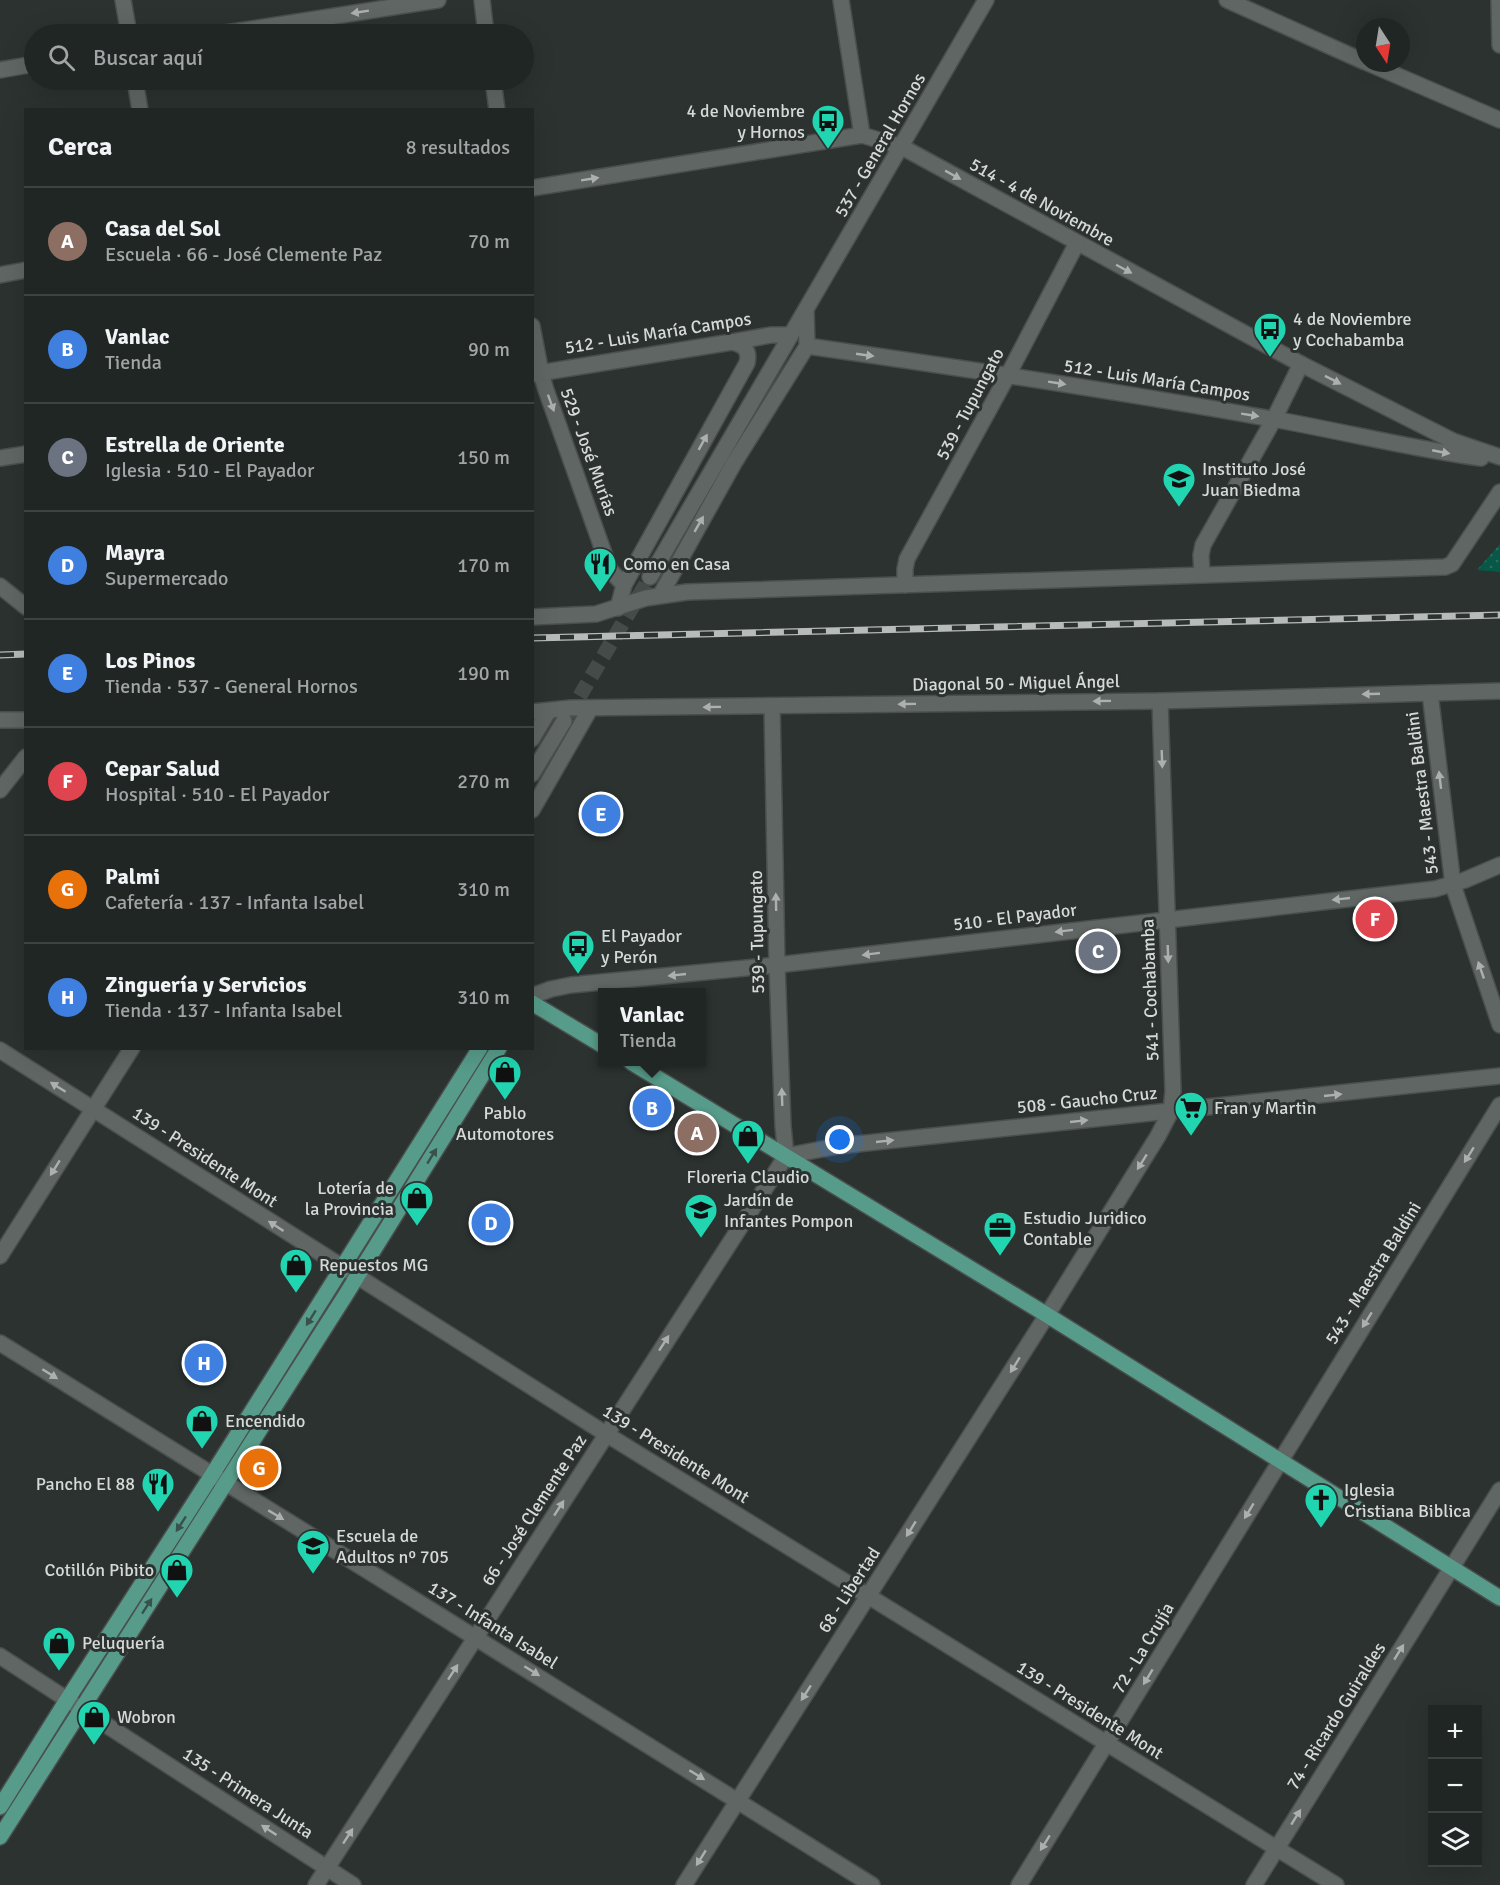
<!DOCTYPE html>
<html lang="es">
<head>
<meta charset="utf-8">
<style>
  :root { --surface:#202624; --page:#2d3231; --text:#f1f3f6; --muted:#a2a5a6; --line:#3d4341; --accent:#20d5b0 }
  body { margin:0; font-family:Signika,sans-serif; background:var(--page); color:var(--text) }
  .controls { position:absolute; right:18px; bottom:18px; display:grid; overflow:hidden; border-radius:0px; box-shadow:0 6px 24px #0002 }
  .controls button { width:54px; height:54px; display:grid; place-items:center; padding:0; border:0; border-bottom:2px solid var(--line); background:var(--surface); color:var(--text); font:30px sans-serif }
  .compass { position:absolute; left:1356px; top:18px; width:54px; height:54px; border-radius:50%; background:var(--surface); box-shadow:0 6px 24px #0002; rotate:168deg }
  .you { position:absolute; left:840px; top:1140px; width:21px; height:21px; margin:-15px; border:4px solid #fff; border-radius:50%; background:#1a73e8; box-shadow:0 0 0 9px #1a73e833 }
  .badge { display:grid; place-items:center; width:39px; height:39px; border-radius:50%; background:var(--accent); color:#fff; font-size:20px; font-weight:700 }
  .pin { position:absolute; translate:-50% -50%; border:3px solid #fff; box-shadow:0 2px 6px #0006 }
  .popup { position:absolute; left:598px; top:988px; width:108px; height:78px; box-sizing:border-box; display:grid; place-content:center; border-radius:0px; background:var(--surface); filter:drop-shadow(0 2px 4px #0005); font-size:20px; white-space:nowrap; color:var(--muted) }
  .popup b { font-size:22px; color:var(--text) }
  .popup::after { content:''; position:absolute; left:50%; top:100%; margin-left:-12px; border:12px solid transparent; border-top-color:var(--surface) }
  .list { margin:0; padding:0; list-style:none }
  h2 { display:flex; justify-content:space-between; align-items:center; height:78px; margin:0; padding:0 24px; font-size:26px }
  h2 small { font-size:20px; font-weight:400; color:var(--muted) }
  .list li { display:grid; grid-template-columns:39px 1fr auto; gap:18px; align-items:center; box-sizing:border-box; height:108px; padding:0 24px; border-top:2px solid var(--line) }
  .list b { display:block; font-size:22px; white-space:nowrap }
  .list p { margin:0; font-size:20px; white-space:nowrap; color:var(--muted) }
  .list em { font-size:20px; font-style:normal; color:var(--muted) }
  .icon { flex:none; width:33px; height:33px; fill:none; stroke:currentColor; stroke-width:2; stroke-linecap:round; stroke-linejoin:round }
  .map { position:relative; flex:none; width:1500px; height:1885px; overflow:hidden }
  .search { position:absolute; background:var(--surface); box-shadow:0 6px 24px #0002; left:24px; top:24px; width:510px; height:66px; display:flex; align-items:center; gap:15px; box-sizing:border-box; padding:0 21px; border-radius:33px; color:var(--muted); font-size:22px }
  .panel { position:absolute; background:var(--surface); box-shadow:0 6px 24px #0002; left:24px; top:108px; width:510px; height:942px; border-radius:0px }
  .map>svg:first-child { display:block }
  .grass { fill:url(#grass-dots) }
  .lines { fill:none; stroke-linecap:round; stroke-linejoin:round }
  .minor-tunnel { stroke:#444b49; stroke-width:15; stroke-dasharray:15 8; stroke-linecap:butt }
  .minor-casing { stroke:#4a4f4e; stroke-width:18 }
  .major-casing { stroke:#4a4f4e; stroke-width:18 }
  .minor { stroke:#5f6664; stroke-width:15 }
  .major { stroke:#579c8a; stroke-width:15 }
  .rail-casing { stroke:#b7bbba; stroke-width:7 }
  .rail { stroke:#2b3230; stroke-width:4.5; stroke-dasharray:14; stroke-linecap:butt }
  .oneway { fill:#acb1af }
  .oneway2 { fill:#38524b }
  .labels { text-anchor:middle; stroke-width:6; stroke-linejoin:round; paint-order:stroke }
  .poi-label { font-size:18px; fill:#d5d9d8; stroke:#2b3230; text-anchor:start }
  .street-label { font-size:18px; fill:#d5d9d8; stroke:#2b3230 }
</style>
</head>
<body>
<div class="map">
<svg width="1500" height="1885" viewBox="0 0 1500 1885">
  <defs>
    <pattern id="grass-dots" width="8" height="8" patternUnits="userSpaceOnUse" patternTransform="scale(1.5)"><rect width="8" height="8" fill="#085847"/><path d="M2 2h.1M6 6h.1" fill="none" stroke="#2b6f61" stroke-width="1.8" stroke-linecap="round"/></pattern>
  </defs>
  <rect width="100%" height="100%" fill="#2b3230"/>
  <polygon class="grass" points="1500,544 1500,572 1477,570"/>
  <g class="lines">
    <polyline class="minor-tunnel" points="568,716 650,577"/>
    <g class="minor-casing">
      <g id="minor">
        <polyline points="123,0 129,34"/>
        <polyline points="482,0 486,34"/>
        <polyline points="841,0 862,135"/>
        <polyline points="1227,0 1365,62"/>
        <polyline points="1499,0 1500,45"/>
        <polyline points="219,34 438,0"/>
        <polyline points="1368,63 1500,120"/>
        <polyline points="0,70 34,64"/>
        <polyline points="135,80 140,110"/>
        <polyline points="493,80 497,110"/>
        <polyline points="532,188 862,135 902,147 1301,364 1453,441 1500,457"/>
        <polyline points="0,275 26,270"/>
        <polyline points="532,326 541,373 546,390 610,570 624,585"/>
        <path d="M807 346C962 368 1117 391 1272 419 1342 431 1411 449 1481 458"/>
        <polyline points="533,374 732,342 771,335 790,335"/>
        <polyline points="0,458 26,454"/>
        <polyline points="1202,575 1201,555 1203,545 1274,419 1301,364"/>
        <polyline points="650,577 986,0"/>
        <polyline points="905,585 905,569 907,559 1008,375 1077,243"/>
        <polyline points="0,586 26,607"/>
        <polyline points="661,594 734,463 807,346 806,310"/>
        <path d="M618 608 624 585 747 363C750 350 744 345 732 342"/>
        <polyline points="532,617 596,614 646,598 687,592 1445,567 1452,564 1500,492"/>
        <polyline points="1430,693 1453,885 1500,1025"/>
        <polyline points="772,706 777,965 783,1126 786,1156"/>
        <polyline points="532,712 571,708 1160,701 1500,691"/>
        <polyline points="0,720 26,720"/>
        <polyline points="532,739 548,712"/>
        <polyline points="532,774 564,721"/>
        <polyline points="0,790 26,757"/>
        <polyline points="532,810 590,709"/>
        <polyline points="532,996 551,989 571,985 777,965 1435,889 1465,880 1500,865"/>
        <polyline points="0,1050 606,1434 1336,1885"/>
        <polyline points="786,1156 838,1146 1500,1076"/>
        <polyline points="0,1256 132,1048"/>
        <path d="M0 1343C291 1524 582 1702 872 1885"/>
        <polyline points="0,1656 353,1885"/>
        <polyline points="316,1885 786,1156"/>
        <polyline points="684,1885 1047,1315 1158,1136 1171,1111 1173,1091 1160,701"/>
        <polyline points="1019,1885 1500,1105"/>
        <polyline points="1254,1885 1500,1490"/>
      </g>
    </g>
    <g class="major-casing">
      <g id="major">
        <polyline points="532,1003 602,1045"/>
        <polyline points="631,1062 1047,1315 1500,1598"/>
        <polyline points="0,1807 67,1700 212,1475 480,1048"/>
        <polyline points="0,1837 345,1296 499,1048"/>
      </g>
    </g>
    <use href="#minor" class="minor"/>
    <use href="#major" class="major"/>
    <g class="rail-casing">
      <g id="rail">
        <polyline points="532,638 1500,615"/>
        <polyline points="0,655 26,654"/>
      </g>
    </g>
    <use href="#rail" class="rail"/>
  </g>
  <defs><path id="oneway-solid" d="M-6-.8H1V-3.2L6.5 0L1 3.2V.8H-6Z" transform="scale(1.5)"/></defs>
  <g class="oneway">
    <use href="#oneway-solid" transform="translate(360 12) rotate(171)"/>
    <use href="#oneway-solid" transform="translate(953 175) rotate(29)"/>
    <use href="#oneway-solid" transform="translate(590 179) rotate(-9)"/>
    <use href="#oneway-solid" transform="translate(1124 269) rotate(28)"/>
    <use href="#oneway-solid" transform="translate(865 355) rotate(8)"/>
    <use href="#oneway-solid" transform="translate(1333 380) rotate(27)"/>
    <use href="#oneway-solid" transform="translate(1057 383) rotate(9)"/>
    <use href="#oneway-solid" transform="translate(551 403) rotate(70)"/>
    <use href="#oneway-solid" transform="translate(1250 415) rotate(9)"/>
    <use href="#oneway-solid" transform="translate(703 442) rotate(-61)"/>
    <use href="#oneway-solid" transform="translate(1441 452) rotate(11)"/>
    <use href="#oneway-solid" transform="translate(699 524) rotate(-60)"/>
    <use href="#oneway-solid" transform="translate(1371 694) rotate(178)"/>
    <use href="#oneway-solid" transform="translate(1102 701) rotate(179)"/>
    <use href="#oneway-solid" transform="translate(907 704) rotate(179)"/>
    <use href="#oneway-solid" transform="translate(712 707) rotate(179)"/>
    <use href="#oneway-solid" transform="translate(1162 759) rotate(88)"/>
    <use href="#oneway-solid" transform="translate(1440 780) rotate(-97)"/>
    <use href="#oneway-solid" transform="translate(1341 899) rotate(174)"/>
    <use href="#oneway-solid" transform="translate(776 902) rotate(-91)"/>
    <use href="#oneway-solid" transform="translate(1064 931) rotate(173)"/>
    <use href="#oneway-solid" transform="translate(871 954) rotate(173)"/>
    <use href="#oneway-solid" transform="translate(1168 954) rotate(88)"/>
    <use href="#oneway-solid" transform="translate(1481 970) rotate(-109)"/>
    <use href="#oneway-solid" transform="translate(677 975) rotate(174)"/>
    <use href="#oneway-solid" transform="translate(58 1087) rotate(-148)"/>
    <use href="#oneway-solid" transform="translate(1333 1095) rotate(-6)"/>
    <use href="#oneway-solid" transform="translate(782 1097) rotate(-92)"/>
    <use href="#oneway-solid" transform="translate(1079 1121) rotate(-6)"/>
    <use href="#oneway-solid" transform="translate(885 1141) rotate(-6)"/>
    <use href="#oneway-solid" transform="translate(1469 1155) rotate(122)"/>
    <use href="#oneway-solid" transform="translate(1142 1162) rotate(122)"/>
    <use href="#oneway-solid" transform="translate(55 1168) rotate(122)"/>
    <use href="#oneway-solid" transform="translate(276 1226) rotate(-147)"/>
    <use href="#oneway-solid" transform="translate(1367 1320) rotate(122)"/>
    <use href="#oneway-solid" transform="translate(664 1343) rotate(-57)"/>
    <use href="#oneway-solid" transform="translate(1015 1365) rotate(122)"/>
    <use href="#oneway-solid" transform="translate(50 1374) rotate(32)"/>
    <use href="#oneway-solid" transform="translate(559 1508) rotate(-57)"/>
    <use href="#oneway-solid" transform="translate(1249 1511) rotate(121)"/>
    <use href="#oneway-solid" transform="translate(276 1515) rotate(31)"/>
    <use href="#oneway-solid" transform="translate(911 1529) rotate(122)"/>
    <use href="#oneway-solid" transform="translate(1399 1652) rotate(-58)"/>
    <use href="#oneway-solid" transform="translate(532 1671) rotate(32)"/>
    <use href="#oneway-solid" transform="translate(453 1672) rotate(-57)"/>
    <use href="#oneway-solid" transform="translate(1148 1677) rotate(121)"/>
    <use href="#oneway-solid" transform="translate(806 1693) rotate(123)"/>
    <use href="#oneway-solid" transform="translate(697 1775) rotate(32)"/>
    <use href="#oneway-solid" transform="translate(1296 1817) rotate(-58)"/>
    <use href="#oneway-solid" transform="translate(269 1830) rotate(-147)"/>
    <use href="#oneway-solid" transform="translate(348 1836) rotate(-57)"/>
    <use href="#oneway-solid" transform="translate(1045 1843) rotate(122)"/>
    <use href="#oneway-solid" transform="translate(701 1858) rotate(122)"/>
  </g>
  <g class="oneway2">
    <use href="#oneway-solid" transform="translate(432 1156) rotate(-58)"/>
    <use href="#oneway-solid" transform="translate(311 1318) rotate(122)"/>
    <use href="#oneway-solid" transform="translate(181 1524) rotate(123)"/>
    <use href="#oneway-solid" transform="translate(147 1606) rotate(-57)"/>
  </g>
  <defs>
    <g id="bus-pin" transform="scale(1.725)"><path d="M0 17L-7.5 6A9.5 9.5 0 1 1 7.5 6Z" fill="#20d5b0" stroke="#2b3230"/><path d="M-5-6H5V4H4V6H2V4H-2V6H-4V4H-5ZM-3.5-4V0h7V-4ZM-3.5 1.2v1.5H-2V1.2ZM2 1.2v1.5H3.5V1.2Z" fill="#111"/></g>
    <g id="university-pin" transform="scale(1.725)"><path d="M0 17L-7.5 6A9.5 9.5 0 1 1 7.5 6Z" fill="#20d5b0" stroke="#2b3230"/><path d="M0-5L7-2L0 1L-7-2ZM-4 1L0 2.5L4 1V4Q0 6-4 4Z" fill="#111"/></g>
    <g id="restaurant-pin" transform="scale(1.725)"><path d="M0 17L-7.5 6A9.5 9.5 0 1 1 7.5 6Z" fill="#20d5b0" stroke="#2b3230"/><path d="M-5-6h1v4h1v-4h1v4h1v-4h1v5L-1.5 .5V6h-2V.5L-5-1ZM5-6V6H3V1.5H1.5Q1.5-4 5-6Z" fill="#111"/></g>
    <g id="shop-pin" transform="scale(1.725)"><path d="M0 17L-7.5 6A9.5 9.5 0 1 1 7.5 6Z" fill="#20d5b0" stroke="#2b3230"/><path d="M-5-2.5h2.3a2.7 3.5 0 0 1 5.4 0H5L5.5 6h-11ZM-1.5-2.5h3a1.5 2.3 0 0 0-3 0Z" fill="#111"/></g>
    <g id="supermarket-pin" transform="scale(1.725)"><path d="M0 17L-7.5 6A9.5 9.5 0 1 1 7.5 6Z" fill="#20d5b0" stroke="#2b3230"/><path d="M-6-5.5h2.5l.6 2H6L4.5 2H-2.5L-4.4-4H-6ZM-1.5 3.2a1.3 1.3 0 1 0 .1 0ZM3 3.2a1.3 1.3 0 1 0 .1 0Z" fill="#111"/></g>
    <g id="school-pin" transform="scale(1.725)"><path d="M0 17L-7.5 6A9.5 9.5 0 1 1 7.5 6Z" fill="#20d5b0" stroke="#2b3230"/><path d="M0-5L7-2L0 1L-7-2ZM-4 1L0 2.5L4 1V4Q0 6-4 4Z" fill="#111"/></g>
    <g id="office-pin" transform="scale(1.725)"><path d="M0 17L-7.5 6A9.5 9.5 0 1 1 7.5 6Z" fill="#20d5b0" stroke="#2b3230"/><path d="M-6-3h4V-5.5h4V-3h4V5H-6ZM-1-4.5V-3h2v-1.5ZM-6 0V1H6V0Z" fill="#111"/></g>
    <g id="church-pin" transform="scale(1.725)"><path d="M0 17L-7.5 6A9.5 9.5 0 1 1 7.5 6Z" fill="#20d5b0" stroke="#2b3230"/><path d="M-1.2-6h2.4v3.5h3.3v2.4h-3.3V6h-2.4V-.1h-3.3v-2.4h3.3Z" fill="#111"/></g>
  </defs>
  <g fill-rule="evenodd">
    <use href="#bus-pin" x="828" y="121"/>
    <use href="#bus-pin" x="1270" y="329"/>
    <use href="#university-pin" x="1179" y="479"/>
    <use href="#restaurant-pin" x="600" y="564"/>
    <use href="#bus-pin" x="578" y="946"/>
    <use href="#shop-pin" x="505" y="1072"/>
    <use href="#supermarket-pin" x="1191" y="1108"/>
    <use href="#shop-pin" x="748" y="1136"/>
    <use href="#shop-pin" x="417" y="1198"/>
    <use href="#school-pin" x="701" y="1210"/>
    <use href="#office-pin" x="1000" y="1228"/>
    <use href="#shop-pin" x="296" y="1265"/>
    <use href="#shop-pin" x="202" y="1421"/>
    <use href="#restaurant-pin" x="158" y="1484"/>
    <use href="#church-pin" x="1321" y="1500"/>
    <use href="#school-pin" x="313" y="1546"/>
    <use href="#shop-pin" x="177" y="1570"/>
    <use href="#shop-pin" x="59" y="1643"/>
    <use href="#shop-pin" x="94" y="1717"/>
  </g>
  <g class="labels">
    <g class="poi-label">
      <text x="805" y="117" text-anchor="end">4 de Noviembre<tspan x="805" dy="21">y Hornos</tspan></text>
      <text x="1293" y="325">4 de Noviembre<tspan x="1293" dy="21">y Cochabamba</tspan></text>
      <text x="1202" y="475">Instituto José<tspan x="1202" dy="21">Juan Biedma</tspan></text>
      <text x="623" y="570">Como en Casa</text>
      <text x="601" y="942">El Payador<tspan x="601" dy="21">y Perón</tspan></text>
      <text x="1214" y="1114">Fran y Martin</text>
      <text x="505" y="1119" text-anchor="middle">Pablo<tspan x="505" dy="21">Automotores</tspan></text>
      <text x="748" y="1183" text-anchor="middle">Floreria Claudio</text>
      <text x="394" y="1194" text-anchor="end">Lotería de<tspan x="394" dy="21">la Provincia</tspan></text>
      <text x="724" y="1206">Jardín de<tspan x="724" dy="21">Infantes Pompon</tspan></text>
      <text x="1023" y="1224">Estudio Juridico<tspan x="1023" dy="21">Contable</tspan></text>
      <text x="319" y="1271">Repuestos MG</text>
      <text x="225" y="1427">Encendido</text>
      <text x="135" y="1490" text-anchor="end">Pancho El 88</text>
      <text x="1344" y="1496">Iglesia<tspan x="1344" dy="21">Cristiana Biblica</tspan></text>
      <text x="336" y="1542">Escuela de<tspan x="336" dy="21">Adultos nº 705</tspan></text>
      <text x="154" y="1576" text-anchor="end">Cotillón Pibito</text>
      <text x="82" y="1649">Peluquería</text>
      <text x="117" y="1723">Wobron</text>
    </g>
    <g class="street-label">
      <text transform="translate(880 145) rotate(-60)" y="6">537 - General Hornos</text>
      <text transform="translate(1042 202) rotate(29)" y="6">514 - 4 de Noviembre</text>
      <text transform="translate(658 333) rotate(-9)" y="6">512 - Luis María Campos</text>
      <text transform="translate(1157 380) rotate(9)" y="6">512 - Luis María Campos</text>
      <text transform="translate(970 404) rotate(-62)" y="6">539 - Tupungato</text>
      <text transform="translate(589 452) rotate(70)" y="6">529 - José Murías</text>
      <text transform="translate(1016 683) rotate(-1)" y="6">Diagonal 50 - Miguel Ángel</text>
      <text transform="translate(1422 793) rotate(-97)" y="6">543 - Maestra Baldini</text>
      <text transform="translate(1015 917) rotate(-7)" y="6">510 - El Payador</text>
      <text transform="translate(757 932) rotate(-91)" y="6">539 - Tupungato</text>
      <text transform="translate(1150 990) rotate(-92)" y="6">541 - Cochabamba</text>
      <text transform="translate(1087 1100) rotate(-6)" y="6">508 - Gaucho Cruz</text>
      <text transform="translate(205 1157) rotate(33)" y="6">139 - Presidente Mont</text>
      <text transform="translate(1373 1273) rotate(-58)" y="6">543 - Maestra Baldini</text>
      <text transform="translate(676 1454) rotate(32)" y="6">139 - Presidente Mont</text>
      <text transform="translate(534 1510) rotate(-57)" y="6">66 - José Clemente Paz</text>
      <text transform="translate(849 1590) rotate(-57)" y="6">68 - Libertad</text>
      <text transform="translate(493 1625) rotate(32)" y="6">137 - Infanta Isabel</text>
      <text transform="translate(1143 1648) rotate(-59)" y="6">72 - La Crujía</text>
      <text transform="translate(1090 1710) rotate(32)" y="6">139 - Presidente Mont</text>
      <text transform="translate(1336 1716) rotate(-58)" y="6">74 - Ricardo Guiraldes</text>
      <text transform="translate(248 1793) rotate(33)" y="6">135 - Primera Junta</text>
    </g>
  </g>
</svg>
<div class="controls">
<button>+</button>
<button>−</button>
<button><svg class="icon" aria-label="layers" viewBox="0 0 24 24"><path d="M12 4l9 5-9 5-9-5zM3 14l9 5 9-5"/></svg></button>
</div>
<svg class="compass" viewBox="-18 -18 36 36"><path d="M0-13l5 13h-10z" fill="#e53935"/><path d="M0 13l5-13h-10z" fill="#a2a5a6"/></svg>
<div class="you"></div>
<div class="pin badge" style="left:697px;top:1133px;background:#8d6e63">A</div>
<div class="pin badge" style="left:652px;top:1108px;background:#3f7fe0">B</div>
<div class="popup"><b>Vanlac</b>Tienda</div>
<div class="pin badge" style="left:1098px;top:951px;background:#6b7280">C</div>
<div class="pin badge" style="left:491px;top:1223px;background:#3f7fe0">D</div>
<div class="pin badge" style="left:601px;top:814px;background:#3f7fe0">E</div>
<div class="pin badge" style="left:1375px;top:919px;background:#e0444e">F</div>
<div class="pin badge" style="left:259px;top:1468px;background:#e8710a">G</div>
<div class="pin badge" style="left:204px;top:1363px;background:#3f7fe0">H</div>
<div class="search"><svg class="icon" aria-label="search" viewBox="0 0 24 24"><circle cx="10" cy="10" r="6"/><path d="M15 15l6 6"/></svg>Buscar aquí</div>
<section class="panel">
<h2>Cerca<small>8 resultados</small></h2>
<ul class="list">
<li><span class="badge" style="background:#8d6e63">A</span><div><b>Casa del Sol</b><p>Escuela · 66 - José Clemente Paz</p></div><em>70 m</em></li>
<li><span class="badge" style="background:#3f7fe0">B</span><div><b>Vanlac</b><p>Tienda</p></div><em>90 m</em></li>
<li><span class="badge" style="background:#6b7280">C</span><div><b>Estrella de Oriente</b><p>Iglesia · 510 - El Payador</p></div><em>150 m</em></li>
<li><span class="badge" style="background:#3f7fe0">D</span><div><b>Mayra</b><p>Supermercado</p></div><em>170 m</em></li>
<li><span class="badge" style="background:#3f7fe0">E</span><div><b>Los Pinos</b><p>Tienda · 537 - General Hornos</p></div><em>190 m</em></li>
<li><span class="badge" style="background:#e0444e">F</span><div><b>Cepar Salud</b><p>Hospital · 510 - El Payador</p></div><em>270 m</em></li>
<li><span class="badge" style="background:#e8710a">G</span><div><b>Palmi</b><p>Cafetería · 137 - Infanta Isabel</p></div><em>310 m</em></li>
<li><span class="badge" style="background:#3f7fe0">H</span><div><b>Zinguería y Servicios</b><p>Tienda · 137 - Infanta Isabel</p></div><em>310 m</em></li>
</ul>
</section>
</div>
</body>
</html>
